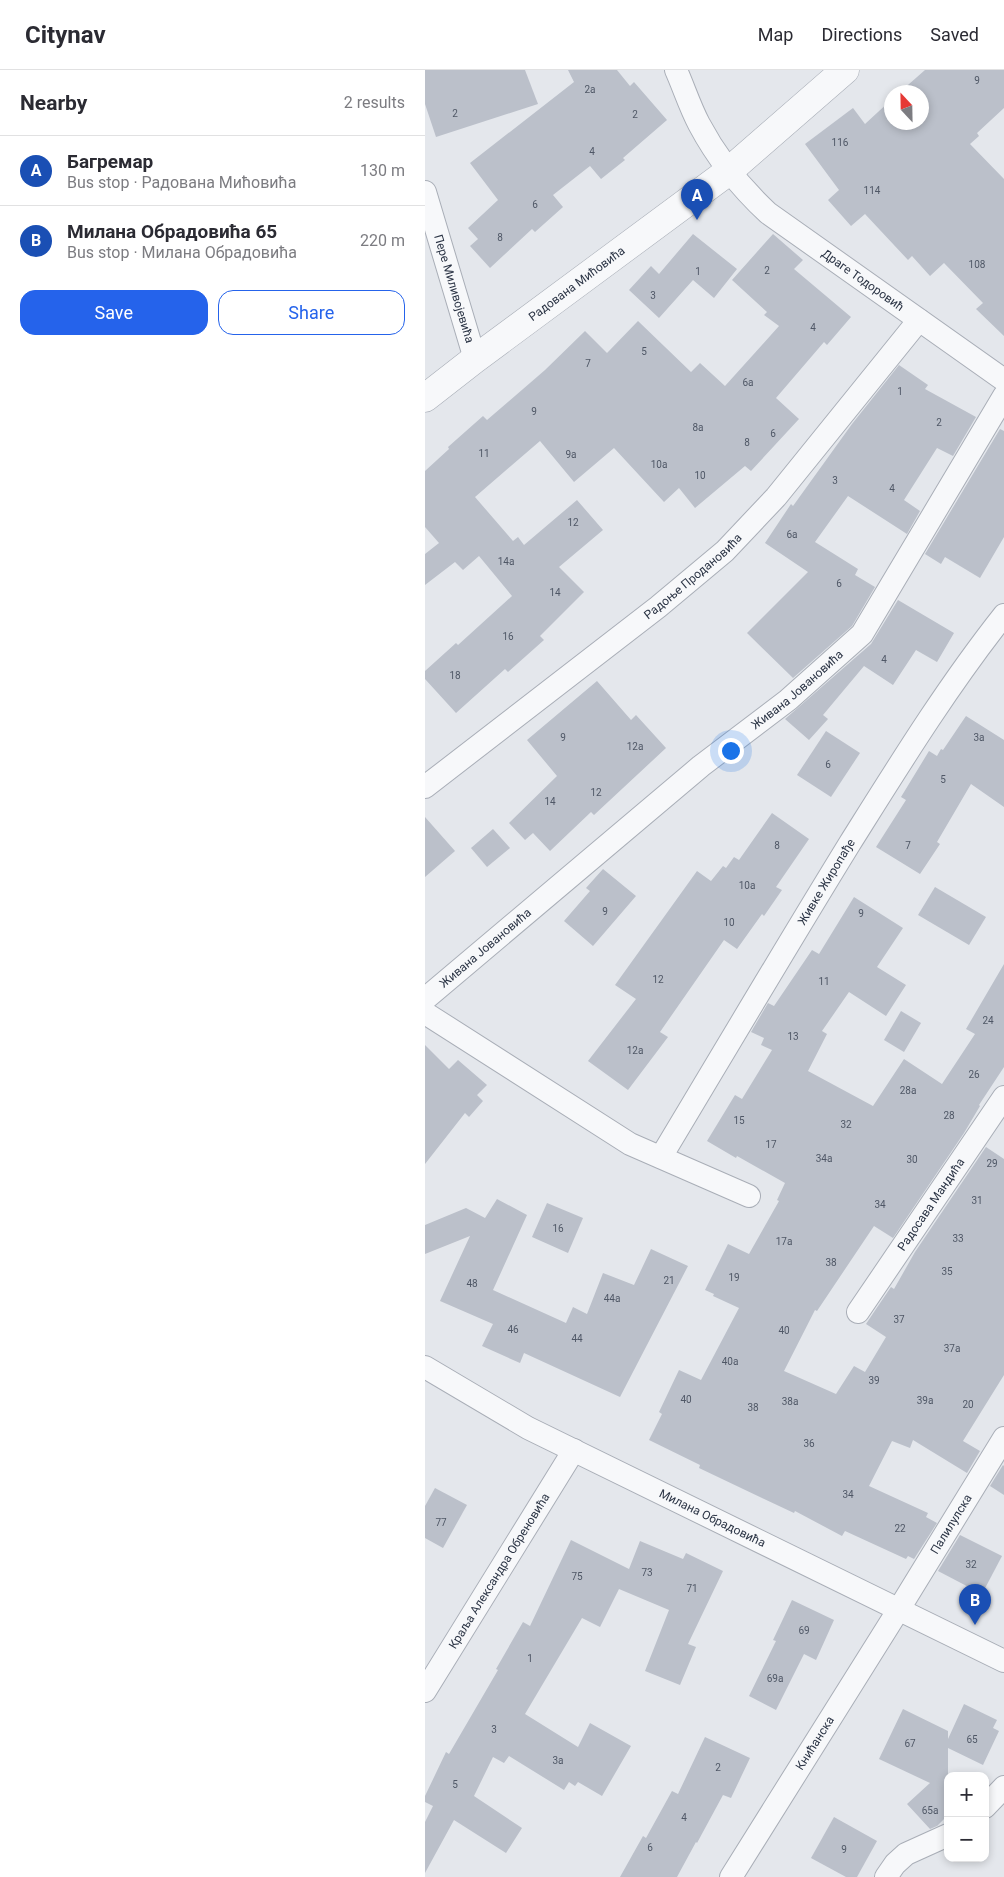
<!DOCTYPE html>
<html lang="en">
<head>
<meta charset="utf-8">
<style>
  :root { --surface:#fff; --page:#f2f2f3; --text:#2b2b33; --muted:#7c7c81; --line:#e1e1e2; --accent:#2563eb }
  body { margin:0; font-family:Roboto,sans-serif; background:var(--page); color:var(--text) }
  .controls { position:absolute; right:15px; bottom:15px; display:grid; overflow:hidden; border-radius:10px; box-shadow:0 2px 8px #0003 }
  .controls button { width:45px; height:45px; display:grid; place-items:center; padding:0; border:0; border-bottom:1px solid var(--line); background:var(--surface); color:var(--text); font:25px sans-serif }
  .compass { position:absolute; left:459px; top:15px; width:45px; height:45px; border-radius:50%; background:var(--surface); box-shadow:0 2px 8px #0003; rotate:338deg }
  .you { position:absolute; left:305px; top:680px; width:18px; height:18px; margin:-12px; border:4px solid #fff; border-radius:50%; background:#1a73e8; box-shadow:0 0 0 8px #1a73e833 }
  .badge { display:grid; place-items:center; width:32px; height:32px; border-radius:50%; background:var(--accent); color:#fff; font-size:16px; font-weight:700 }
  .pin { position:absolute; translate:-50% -41px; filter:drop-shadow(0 1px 2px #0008) }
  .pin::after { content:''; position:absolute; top:26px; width:18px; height:15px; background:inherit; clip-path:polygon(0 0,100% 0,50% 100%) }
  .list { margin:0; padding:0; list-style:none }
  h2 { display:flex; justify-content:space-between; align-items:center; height:65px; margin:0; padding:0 20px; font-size:21px }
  h2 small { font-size:16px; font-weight:400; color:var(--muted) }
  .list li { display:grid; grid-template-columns:32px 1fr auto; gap:15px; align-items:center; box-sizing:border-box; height:70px; padding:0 20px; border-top:1px solid var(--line) }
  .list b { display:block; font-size:19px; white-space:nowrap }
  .list p { margin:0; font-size:16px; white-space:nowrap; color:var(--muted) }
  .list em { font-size:16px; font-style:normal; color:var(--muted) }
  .actions { display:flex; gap:10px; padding:15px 20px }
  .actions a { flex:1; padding:11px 0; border:1px solid var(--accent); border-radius:15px; text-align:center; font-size:18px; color:var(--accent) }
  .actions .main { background:var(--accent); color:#fff }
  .map { position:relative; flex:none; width:579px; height:1807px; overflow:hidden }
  header { display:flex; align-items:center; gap:30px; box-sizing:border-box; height:70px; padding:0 25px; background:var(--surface); border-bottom:1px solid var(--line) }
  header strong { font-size:24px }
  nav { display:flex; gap:28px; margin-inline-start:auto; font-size:18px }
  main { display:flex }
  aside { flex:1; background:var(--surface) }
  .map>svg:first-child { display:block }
  .building { fill:#bbc0ca }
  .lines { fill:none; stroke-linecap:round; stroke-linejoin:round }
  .minor-casing { stroke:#a9aeb7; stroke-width:24 }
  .tertiary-casing { stroke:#a9aeb7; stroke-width:29 }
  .minor { stroke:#f7f8fa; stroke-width:22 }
  .tertiary { stroke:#f7f8fa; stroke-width:28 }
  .labels { text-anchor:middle; stroke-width:4; stroke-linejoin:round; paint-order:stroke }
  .number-label { font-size:10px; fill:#4f5766 }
  .street-label { font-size:12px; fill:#2b3445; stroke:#f4f6f9 }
</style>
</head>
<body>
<header>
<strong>Citynav</strong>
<nav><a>Map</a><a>Directions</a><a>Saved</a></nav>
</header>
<main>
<aside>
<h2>Nearby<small>2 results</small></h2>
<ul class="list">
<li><span class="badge" style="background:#1a4fb4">A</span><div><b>Багремар</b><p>Bus stop · Радована Мићовића</p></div><em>130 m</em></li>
<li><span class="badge" style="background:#1a4fb4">B</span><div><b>Милана Обрадовића 65</b><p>Bus stop · Милана Обрадовића</p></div><em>220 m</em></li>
</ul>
<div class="actions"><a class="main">Save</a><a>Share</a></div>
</aside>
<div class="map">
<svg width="579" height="1807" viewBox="0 0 579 1807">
  <rect width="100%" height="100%" fill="#e4e7ec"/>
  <g class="building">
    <polygon points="0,0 100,0 113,34 11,67 0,34"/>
    <polygon points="143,0 192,0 205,16 209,12 242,50 198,88 200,90 176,109 165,96 128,125 138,137 110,162 107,159 65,198 45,176 53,169 43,158 73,130 45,93 149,12"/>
    <polygon points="500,0 579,0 579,38 552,63 554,66 545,74 579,109 579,266 551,239 558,233 519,193 505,206 487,186 483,190 440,144 426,156 403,130 414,120 380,74 428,38 440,54 466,30 466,52 496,52 496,22 475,22"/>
    <polygon points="268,164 312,199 289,228 268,210 234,248 204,220 226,196 234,204"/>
    <polygon points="348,164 378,190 369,199 426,247 402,275 399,272 351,328 374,349 326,401 320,396 270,438 254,418 239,432 189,378 149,412 115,371 50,427 88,471 93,467 99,475 152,430 178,460 134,497 159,522 115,566 119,570 83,602 80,599 31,643 0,609 0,601 31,573 33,575 87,526 54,486 38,500 30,492 0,515 0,484 14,473 0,457 0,401 24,379 23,377 58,346 62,350 120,300 160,261 182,283 213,251 266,302 275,293 300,316 354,256 339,245 342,242 307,210"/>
    <polygon points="474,295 503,315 500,319 551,347 528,386 512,378 479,430 495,441 482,464 423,426 390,472 433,499 430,505 450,517 427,556 368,608 322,563 383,502 340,473 366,434 368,436 427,354"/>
    <polygon points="575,359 579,361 579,467 555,508 520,487 516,494 500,484"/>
    <polygon points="473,530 529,563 512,592 491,580 468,615 439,596 398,645 403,649 384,670 360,649 446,574"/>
    <polygon points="172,611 206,650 211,645 241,678 169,745 166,742 125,781 108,763 100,770 84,753 132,706 102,670"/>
    <polygon points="541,646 579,670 579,737 546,714 512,772 515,774 495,804 451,777 481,730 476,727 504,681 512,686 516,679 518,680"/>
    <polygon points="401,661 435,683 406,727 372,705"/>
    <polygon points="347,743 384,769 351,817 357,820 339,846 337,844 312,879 299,870 235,962 243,967 203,1020 163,991 211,929 190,915 272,801 286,811 298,796 301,798 309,787 314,790"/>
    <polygon points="0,747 30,781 0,807"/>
    <polygon points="68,759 85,778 62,797 46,778"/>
    <polygon points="178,799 211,826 168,876 139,851 165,821 161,818"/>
    <polygon points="510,817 561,847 544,875 493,845"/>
    <polygon points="429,827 478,858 452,897 481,915 461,946 424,922 397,961 402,964 383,1001 448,1036 479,989 517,1014 550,964 541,959 579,894 579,997 554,1035 555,1036 539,1063 468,1168 449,1156 392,1241 390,1240 359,1301 411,1324 429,1296 440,1302 461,1267 441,1254 451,1239 466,1217 469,1219 490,1182 561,1077 579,1089 579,1305 538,1371 555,1381 542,1403 488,1370 485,1378 467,1371 444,1416 503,1443 501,1447 512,1453 489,1489 483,1486 481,1489 420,1461 417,1466 370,1441 369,1443 337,1428 274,1398 275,1395 224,1370 237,1344 234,1342 254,1300 276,1310 314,1238 288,1226 289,1224 280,1220 303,1174 324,1184 354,1131 352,1130 360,1113 312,1086 311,1088 282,1071 310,1025 317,1029 347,980 336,975 339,968 326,962 343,933 349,936 387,880 394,884"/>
    <polygon points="476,941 496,953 479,982 459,970"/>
    <polygon points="0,975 24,999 33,990 62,1015 52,1025 58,1031 44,1047 40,1043 0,1094"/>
    <polygon points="72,1129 102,1145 68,1220 141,1253 148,1237 162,1244 178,1203 209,1215 226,1179 263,1196 195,1327 99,1283 95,1293 57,1276 68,1254 15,1231 45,1166 0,1184 0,1155 41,1138 60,1148"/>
    <polygon points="122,1133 158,1148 143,1183 107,1167"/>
    <polygon points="578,1395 579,1396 579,1425 565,1416"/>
    <polygon points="10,1418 42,1435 18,1478 0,1468 0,1436"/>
    <polygon points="535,1465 577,1486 557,1524 513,1501"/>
    <polygon points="146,1470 204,1499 215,1471 258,1489 261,1483 298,1501 263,1574 271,1577 255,1615 220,1601 244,1540 194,1519 175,1557 157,1548 100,1644 153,1677 165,1653 206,1676 177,1726 153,1712 150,1716 144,1712 139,1720 84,1686 79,1693 68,1687 49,1726 97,1758 81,1783 29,1750 0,1803 0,1752 8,1736 0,1732 0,1726 21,1682 24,1684 73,1600 71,1599 98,1552 105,1556"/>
    <polygon points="367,1530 409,1550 391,1590 379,1584 351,1640 324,1626 351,1571 348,1570"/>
    <polygon points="539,1634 572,1650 568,1658 574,1661 558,1695 523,1678 523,1745 512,1756 505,1759 482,1734 505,1713 454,1689 478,1639 523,1661 523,1669"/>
    <polygon points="280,1667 325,1688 306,1728 298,1725 272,1773 271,1772 252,1807 195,1807 218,1766 221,1768 247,1721 253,1724"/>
    <polygon points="409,1747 452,1771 432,1807 421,1807 386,1788"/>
  </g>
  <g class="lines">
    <g class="minor-casing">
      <g id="minor">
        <path id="s1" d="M251 0C259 18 265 37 274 54 292 88 315 117 343 143L579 310"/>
        <path id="s2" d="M0 122 50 289"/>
        <path id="s3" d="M0 717 233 537 300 481 351 427 494 250"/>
        <path id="s4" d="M0 929 276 696 363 630 437 564 579 326"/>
        <polyline points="0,943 205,1074 324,1126"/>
        <path id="s5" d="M236 1087C299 982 361 877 425 773 474 695 522 617 579 545"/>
        <path id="s6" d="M433 1242 579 1027"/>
        <path id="s7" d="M0 1297 103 1358 579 1591"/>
        <path id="s8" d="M0 1621 149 1380"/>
        <polyline points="560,1737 579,1717"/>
        <path id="s9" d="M306 1807 474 1539 579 1368"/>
        <polyline points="461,1807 470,1794 481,1784 523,1765"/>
      </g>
    </g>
    <g class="tertiary-casing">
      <g id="tertiary">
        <path id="s10" d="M0 328 50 289 304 101 420 0"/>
      </g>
    </g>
    <use href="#minor" class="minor"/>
    <use href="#tertiary" class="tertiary"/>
  </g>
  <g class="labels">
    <g class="number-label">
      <text x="552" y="14">9</text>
      <text x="165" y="23">2a</text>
      <text x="30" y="47">2</text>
      <text x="210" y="48">2</text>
      <text x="415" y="76">116</text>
      <text x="167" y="85">4</text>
      <text x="447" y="124">114</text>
      <text x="110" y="138">6</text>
      <text x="75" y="171">8</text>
      <text x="552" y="198">108</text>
      <text x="342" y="204">2</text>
      <text x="273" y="205">1</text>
      <text x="228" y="229">3</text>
      <text x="388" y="261">4</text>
      <text x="219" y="285">5</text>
      <text x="163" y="297">7</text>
      <text x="323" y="316">6a</text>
      <text x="475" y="325">1</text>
      <text x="109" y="345">9</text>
      <text x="514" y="356">2</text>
      <text x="273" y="361">8a</text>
      <text x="348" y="367">6</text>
      <text x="322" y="376">8</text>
      <text x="59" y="387">11</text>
      <text x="146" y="388">9a</text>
      <text x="234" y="398">10a</text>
      <text x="275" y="409">10</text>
      <text x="410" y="414">3</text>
      <text x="467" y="422">4</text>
      <text x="148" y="456">12</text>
      <text x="367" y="468">6a</text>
      <text x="81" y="495">14a</text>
      <text x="414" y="517">6</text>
      <text x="130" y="526">14</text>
      <text x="83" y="570">16</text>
      <text x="459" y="593">4</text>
      <text x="30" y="609">18</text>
      <text x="138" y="671">9</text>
      <text x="554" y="671">3a</text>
      <text x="210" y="680">12a</text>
      <text x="403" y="698">6</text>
      <text x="518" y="713">5</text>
      <text x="171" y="726">12</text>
      <text x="125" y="735">14</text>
      <text x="352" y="779">8</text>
      <text x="483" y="779">7</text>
      <text x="322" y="819">10a</text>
      <text x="180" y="845">9</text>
      <text x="436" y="847">9</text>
      <text x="304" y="856">10</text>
      <text x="233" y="913">12</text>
      <text x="399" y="915">11</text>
      <text x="563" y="954">24</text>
      <text x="368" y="970">13</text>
      <text x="210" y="984">12a</text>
      <text x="549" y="1008">26</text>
      <text x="483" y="1024">28a</text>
      <text x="524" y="1049">28</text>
      <text x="314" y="1054">15</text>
      <text x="421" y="1058">32</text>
      <text x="346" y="1078">17</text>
      <text x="399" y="1092">34a</text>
      <text x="487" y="1093">30</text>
      <text x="567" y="1097">29</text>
      <text x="552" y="1134">31</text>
      <text x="455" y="1138">34</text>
      <text x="133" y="1162">16</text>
      <text x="533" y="1172">33</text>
      <text x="359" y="1175">17a</text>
      <text x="406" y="1196">38</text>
      <text x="522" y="1205">35</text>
      <text x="309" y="1211">19</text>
      <text x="244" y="1214">21</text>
      <text x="47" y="1217">48</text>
      <text x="187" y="1232">44a</text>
      <text x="474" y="1253">37</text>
      <text x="88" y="1263">46</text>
      <text x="359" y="1264">40</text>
      <text x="152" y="1272">44</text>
      <text x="527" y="1282">37a</text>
      <text x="305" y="1295">40a</text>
      <text x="449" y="1314">39</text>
      <text x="261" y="1333">40</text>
      <text x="500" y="1334">39a</text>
      <text x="365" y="1335">38a</text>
      <text x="543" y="1338">20</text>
      <text x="328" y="1341">38</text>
      <text x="384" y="1377">36</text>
      <text x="423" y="1428">34</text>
      <text x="16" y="1456">77</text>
      <text x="475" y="1462">22</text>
      <text x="546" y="1498">32</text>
      <text x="222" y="1506">73</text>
      <text x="152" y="1510">75</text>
      <text x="267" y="1522">71</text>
      <text x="379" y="1564">69</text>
      <text x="105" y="1592">1</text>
      <text x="350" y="1612">69a</text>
      <text x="69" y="1663">3</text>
      <text x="547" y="1673">65</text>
      <text x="485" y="1677">67</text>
      <text x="133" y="1694">3a</text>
      <text x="293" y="1701">2</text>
      <text x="30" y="1718">5</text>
      <text x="505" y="1744">65a</text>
      <text x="259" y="1751">4</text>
      <text x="225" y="1781">6</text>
      <text x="419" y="1783">9</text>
    </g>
    <g class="street-label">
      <text dy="4" stroke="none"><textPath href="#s1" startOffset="288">Драге Тодоровић</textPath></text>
      <text dy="4" stroke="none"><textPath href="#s10" startOffset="190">Радована Мићовића</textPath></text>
      <text dy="4" stroke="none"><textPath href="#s2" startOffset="101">Пере Миливојевића</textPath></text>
      <text dy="4" stroke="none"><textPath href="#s3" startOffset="341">Радоње Продановића</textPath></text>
      <text dy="4" stroke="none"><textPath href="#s4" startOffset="484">Живана Јовановића</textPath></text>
      <text dy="4" stroke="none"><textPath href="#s5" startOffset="321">Живке Жиропађе</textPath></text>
      <text dy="4" stroke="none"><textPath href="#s4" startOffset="79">Живана Јовановића</textPath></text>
      <text dy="4" stroke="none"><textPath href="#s6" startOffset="130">Радосава Мандића</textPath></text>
      <text dy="4" stroke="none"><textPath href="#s7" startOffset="325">Милана Обрадовића</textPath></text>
      <text dy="4" stroke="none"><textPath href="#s9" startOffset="416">Палилулска</textPath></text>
      <text dy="4" stroke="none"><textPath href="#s8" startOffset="141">Краља Александра Обреновића</textPath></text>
      <text dy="4" stroke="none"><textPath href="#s9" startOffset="158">Книћанска</textPath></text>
    </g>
  </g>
</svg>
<div class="controls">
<button>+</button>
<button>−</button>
</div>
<svg class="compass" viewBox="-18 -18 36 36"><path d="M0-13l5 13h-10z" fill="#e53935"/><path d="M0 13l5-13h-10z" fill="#7c7c81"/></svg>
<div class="you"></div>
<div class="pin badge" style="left:272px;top:150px;background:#1a4fb4">A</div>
<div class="pin badge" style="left:550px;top:1555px;background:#1a4fb4">B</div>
</div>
</main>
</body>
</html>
